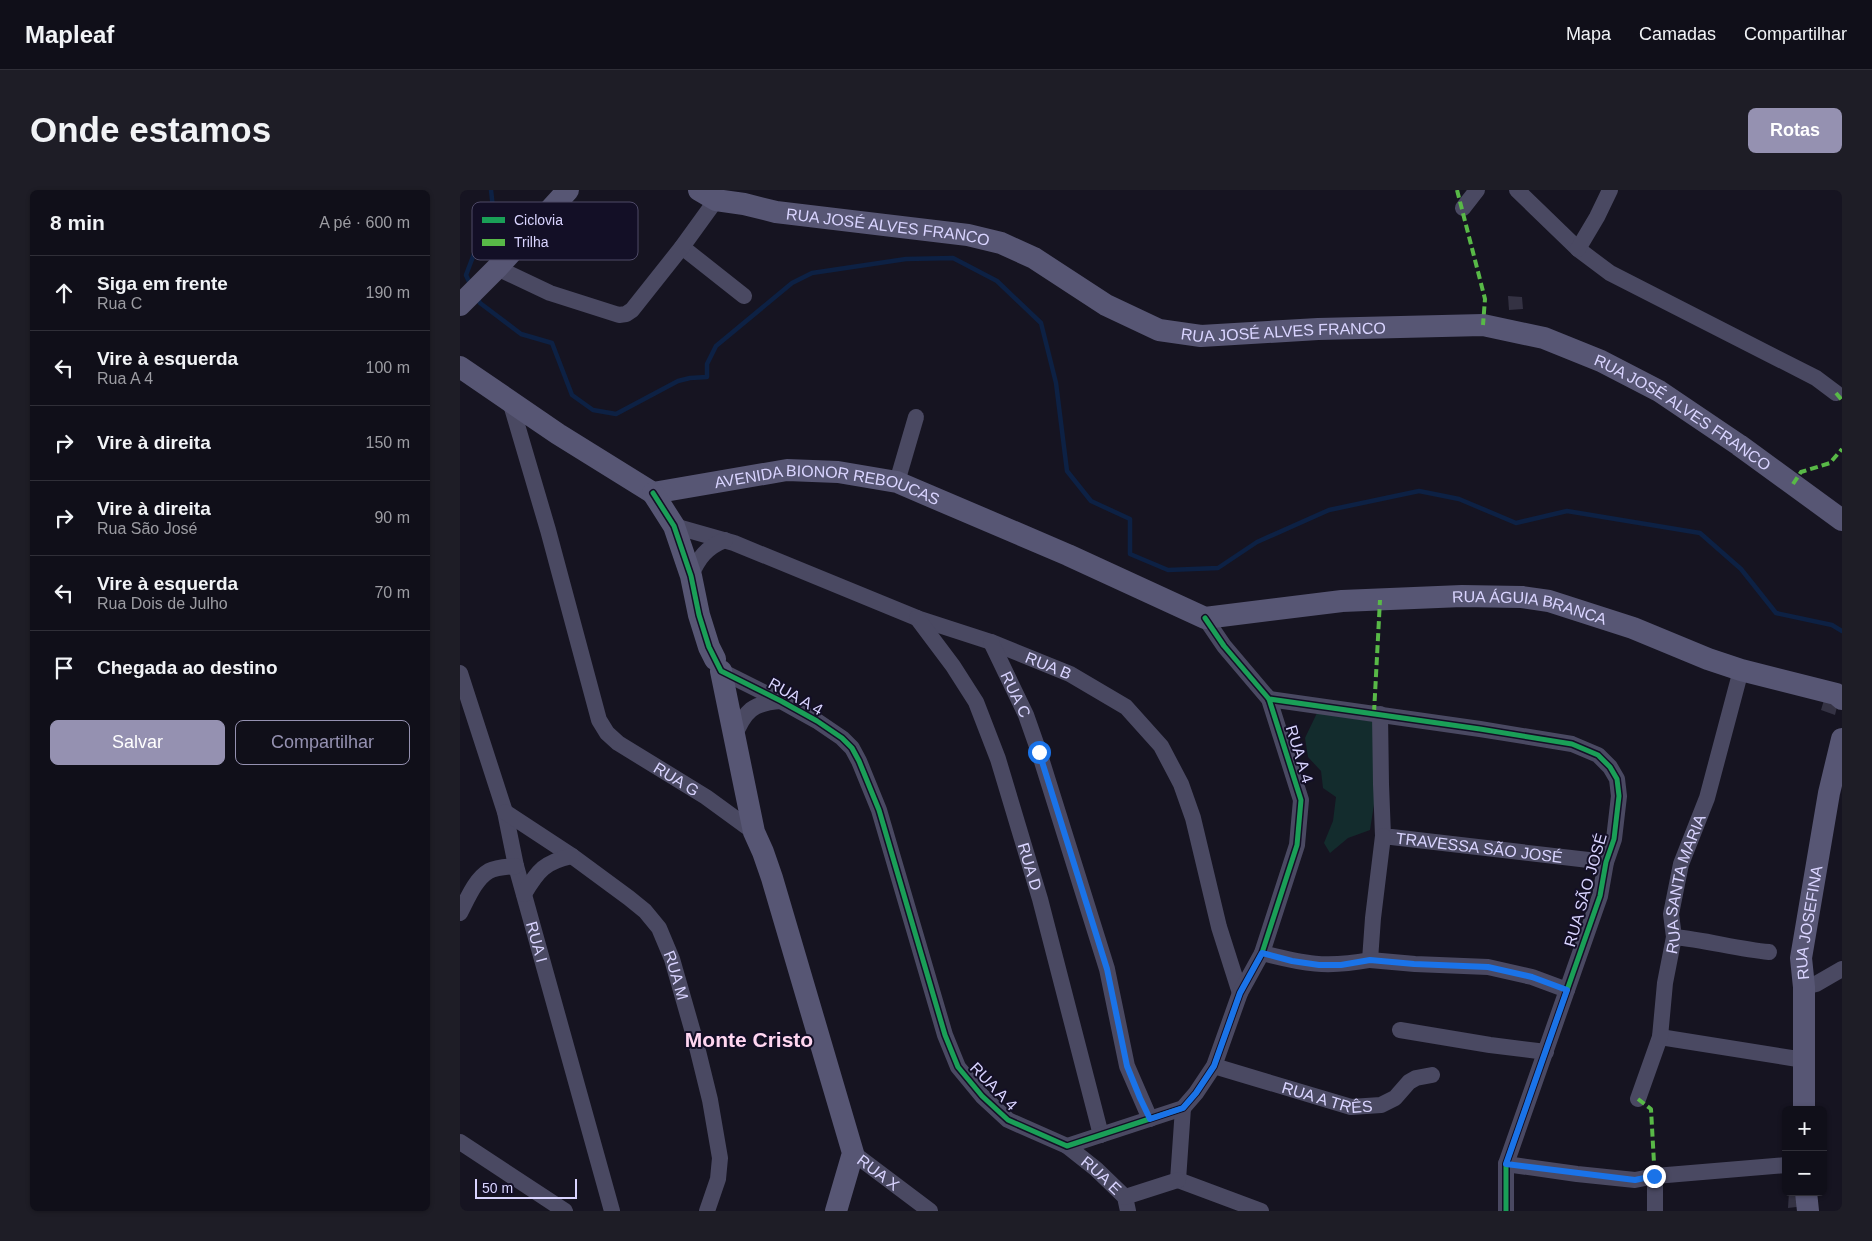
<!DOCTYPE html>
<html lang="pt">
<head>
<meta charset="utf-8">
<style>
  :root { --surface:#100f19; --page:#1e1d26; --text:#f1f3f6; --muted:#9c9ca2; --line:#302f38; --accent:#9591b1 }
  body { margin:0; font-family:Arial,sans-serif; background:var(--page); color:var(--text) }
  .controls { position:absolute; right:15px; bottom:15px; display:grid; overflow:hidden; border-radius:8px; box-shadow:0 1px 4px #0004 }
  .controls button { width:45px; height:45px; display:grid; place-items:center; padding:0; border:0; border-bottom:1px solid var(--line); background:var(--surface); color:var(--text); font:25px sans-serif }
  .scale { position:absolute; left:15px; bottom:12px; width:102px; box-sizing:border-box; padding-left:5px; border:2px solid #d9d4ff; border-top:0; font-size:14px; line-height:18px; white-space:nowrap; color:#d9d4ff; -webkit-text-stroke:4px #130f26; paint-order:stroke }
  .stop { position:absolute; width:15px; height:15px; margin:-11px; border:4px solid #1a73e8; border-radius:50%; background:#fff }
  .stop.end { background:#1a73e8; border-color:#fff; box-shadow:0 1px 5px #0008 }
  .list { margin:0; padding:0; list-style:none }
  h2 { display:flex; justify-content:space-between; align-items:center; height:65px; margin:0; padding:0 20px; font-size:21px }
  h2 small { font-size:16px; font-weight:400; color:var(--muted) }
  .list li { display:grid; grid-template-columns:32px 1fr auto; gap:15px; align-items:center; box-sizing:border-box; height:75px; padding:0 20px; border-top:1px solid var(--line) }
  .list b { display:block; font-size:19px; white-space:nowrap }
  .list p { margin:0; font-size:16px; white-space:nowrap; color:var(--muted) }
  .list em { font-size:16px; font-style:normal; color:var(--muted) }
  .actions { display:flex; gap:10px; padding:15px 20px }
  .actions a { flex:1; padding:11px 0; border:1px solid var(--accent); border-radius:8px; text-align:center; font-size:18px; color:var(--accent) }
  .actions .main { background:var(--accent); color:#fff }
  .icon { flex:none; width:28px; height:28px; fill:none; stroke:currentColor; stroke-width:2; stroke-linecap:round; stroke-linejoin:round }
  .map { position:relative; flex:none; width:1382px; height:1021px; overflow:hidden; border-radius:8px }
  header { display:flex; align-items:center; gap:30px; box-sizing:border-box; height:70px; padding:0 25px; background:var(--surface); border-bottom:1px solid var(--line) }
  header strong { font-size:24px }
  nav { display:flex; gap:28px; margin-inline-start:auto; font-size:18px }
  .intro { display:flex; align-items:center; justify-content:space-between; box-sizing:border-box; height:120px; padding:0 30px }
  h1 { margin:0; font-size:35px }
  .button { padding:12px 22px; border-radius:8px; background:var(--accent); color:#fff; font-size:18px; font-weight:700 }
  main { display:flex; gap:30px; padding:0 30px }
  aside { flex:1; background:var(--surface); border-radius:8px; box-shadow:0 1px 4px #0004 }
  .map>svg:first-child { display:block }
  .green { fill:#132c2d }
  .lines { fill:none; stroke-linecap:round; stroke-linejoin:round }
  .stream { stroke:#0d2144; stroke-width:4.5 }
  .building { fill:#343243 }
  .street { stroke:#4a4962; stroke-width:16 }
  .secondary { stroke:#575674; stroke-width:22 }
  .quiet { stroke:#58b947; stroke-width:4; stroke-dasharray:8 4; stroke-linecap:butt }
  .cycleway-casing { stroke:#130f26; stroke-width:8 }
  .cycleway { stroke:#1a9f57; stroke-width:5 }
  .route { stroke:#1a73e8; stroke-width:6 }
  .labels { text-anchor:middle; stroke-width:4; stroke-linejoin:round; paint-order:stroke }
  .street-label { font-size:16px; fill:#d9d4ff; stroke:#130f26 }
  .district-label { font-size:21px; font-weight:bold; fill:#ffd6f0; stroke:#130f26 }
  .key { fill:#130f26; stroke:#4e4a67; stroke-width:1 }
  .key-label { font-size:14px; fill:#d9d4ff }
</style>
</head>
<body>
<header>
<strong>Mapleaf</strong>
<nav><a>Mapa</a><a>Camadas</a><a>Compartilhar</a></nav>
</header>
<div class="intro"><h1>Onde estamos</h1><a class="button">Rotas</a></div>
<main>
<aside>
<h2>8 min<small>A pé · 600 m</small></h2>
<ul class="list">
<li><svg class="icon" aria-label="ahead" viewBox="0 0 24 24"><path d="M12 20V5M6 11l6-6 6 6"/></svg><div><b>Siga em frente</b><p>Rua C</p></div><em>190 m</em></li>
<li><svg class="icon" aria-label="left" viewBox="0 0 24 24"><path d="M17 20v-9H6M10 6l-5 5 5 5"/></svg><div><b>Vire à esquerda</b><p>Rua A 4</p></div><em>100 m</em></li>
<li><svg class="icon" aria-label="right" viewBox="0 0 24 24"><path d="M7 20v-9h11M14 6l5 5-5 5"/></svg><div><b>Vire à direita</b></div><em>150 m</em></li>
<li><svg class="icon" aria-label="right" viewBox="0 0 24 24"><path d="M7 20v-9h11M14 6l5 5-5 5"/></svg><div><b>Vire à direita</b><p>Rua São José</p></div><em>90 m</em></li>
<li><svg class="icon" aria-label="left" viewBox="0 0 24 24"><path d="M17 20v-9H6M10 6l-5 5 5 5"/></svg><div><b>Vire à esquerda</b><p>Rua Dois de Julho</p></div><em>70 m</em></li>
<li><svg class="icon" aria-label="arrive" viewBox="0 0 24 24"><path d="M6 21V4h12l-3 4 3 4H6"/></svg><div><b>Chegada ao destino</b></div></li>
</ul>
<div class="actions"><a class="main">Salvar</a><a>Compartilhar</a></div>
</aside>
<div class="map">
<svg width="1382" height="1021" viewBox="0 0 1382 1021">
  <rect width="100%" height="100%" fill="#161421"/>
  <polygon class="green" points="857,523 915,532 915,608 910,640 888,648 870,663 864,653 873,631 876,607 863,598 861,581 848,567 845,548"/>
  <g class="lines">
    <g class="stream">
      <polyline points="11,96 6,85 14,64 36,46 31,0"/>
      <polyline points="17,107 20,113 61,144 92,153 112,205 133,220 156,224 218,191 230,188 247,187 247,174 256,156 332,93 352,83 446,69 493,68 537,91 581,133 596,193 607,281 631,311 670,329 670,364 708,380 758,378 797,352 869,320 959,301 999,309 1056,333 1107,321 1240,343 1281,379 1316,423 1372,435 1382,441"/>
    </g>
  </g>
  <g class="building">
    <polygon points="1048,106 1062,107 1063,119 1049,120"/>
    <polygon points="1364,510 1377,517 1375,525 1361,520"/>
    <polygon points="1329,1002 1345,1002 1345,1016 1328,1018"/>
  </g>
  <g class="lines">
    <g class="street">
      <polyline points="1057,0 1118,59 1150,83 1356,188 1376,203"/>
      <polyline points="1003,18 1017,0"/>
      <polyline points="222,57 284,106"/>
      <polyline points="1118,59 1137,27 1150,0"/>
      <polyline points="37,78 90,103 159,125 166,124 172,120 222,57 256,10"/>
      <path id="s1" d="M50 211 88 340 139 530 147 543 158 553 246 607 294 642"/>
      <polyline points="437,292 456,227"/>
      <path id="s2" d="M214 336 274 353 457 428 531 452 610 484 666 517 701 556 721 594 733 628 759 737 780 803"/>
      <path d="M231 386C238 368 247 357 265 350"/>
      <path id="s3" d="M457 428 493 476 516 512 538 569 580 709 641 945"/>
      <path id="s4" d="M531 452 566 525 579 562 647 779 667 876 690 929"/>
      <polyline points="258,475 261,481 321,511 357,531 382,548 392,558 399,571 419,620 485,845 498,877 522,906 548,930 607,956 723,918 736,903 754,876 780,803 802,763 837,655 841,610 809,509 764,456 745,428"/>
      <path id="s5" d="M0 483 45 622 56 676 152 1021"/>
      <polyline points="809,509 1020,539 1112,554 1138,565 1150,577 1157,589 1159,606 1154,649 1146,672 1140,706 1046,974 1046,1021"/>
      <path id="s6" d="M920 524 921 594 923 646 1146 672"/>
      <path d="M274 547C285 520 293 513 321 511"/>
      <path id="s7" d="M45 622 112 666 169 708 185 721 199 738 212 769 236 853 250 910 260 968 258 989 247 1021"/>
      <path d="M64 704C78 680 85 672 112 666"/>
      <path d="M0 723C7 710 15 689 29 681 37 677 47 677 56 676"/>
      <path d="M1214 747C1246 750 1277 759 1309 762"/>
      <path d="M802 763C844 774 866 778 910 770L913 728 923 646"/>
      <polyline points="910,770 955,774 1028,777 1072,787 1107,800"/>
      <polyline points="1344,797 1356,794 1382,779"/>
      <polyline points="940,840 1030,855 1086,862"/>
      <polyline points="1200,847 1344,870"/>
      <path id="s8" d="M754 876 891 917 921 915 935 908 949 892 956 888 972 885"/>
      <path id="s9" d="M1178 909 1200 847 1205 793 1214 747 1211 724 1221 674 1247 608 1281 480"/>
      <polyline points="0,952 105,1021"/>
      <path id="s10" d="M607 956 636 979 665 1007 668 1021"/>
      <path id="s11" d="M393 963 470 1021"/>
      <polyline points="1046,974 1117,984 1175,990 1195,986 1326,975"/>
      <polyline points="1195,986 1195,1021"/>
      <polyline points="718,990 801,1021"/>
      <polyline points="718,990 723,918"/>
      <polyline points="665,1007 718,990"/>
    </g>
    <g class="secondary">
      <path id="s12" d="M239 0 256 10 284 14 316 22 508 45 541 53 574 68 646 115 699 140 741 146 858 139 1023 135 1084 148 1141 171 1199 201 1279 255 1382 330"/>
      <polyline points="0,115 37,78 108,0"/>
      <path id="s13" d="M0 177 98 244 193 303 327 280 378 282 437 292 608 365 745 428 882 411 1002 406 1062 407 1089 411 1173 438 1248 469 1281 480 1376 504 1382 509"/>
      <polyline points="193,303 214,336 231,386 239,425 249,457 255,469"/>
      <polyline points="261,481 294,642 303,662 312,688 393,963 376,1021"/>
      <path id="s14" d="M1344 920V797L1341 768 1369 603 1382 549"/>
      <polyline points="1346,1002 1348,1021"/>
    </g>
    <g class="quiet">
      <polyline points="997,0 1025,109 1023,135"/>
      <polyline points="1376,203 1382,210"/>
      <polyline points="1333,294 1341,282 1370,273 1382,259"/>
      <polyline points="914,523 920,410"/>
      <polyline points="1178,909 1191,919 1194,973"/>
    </g>
    <g class="cycleway-casing">
      <g id="cycleway">
        <polyline points="193,303 214,336 231,386 239,425 249,457 261,481 321,511 357,531 382,548 392,558 399,571 419,620 485,845 498,877 522,906 548,930 607,956 723,918 736,903 754,876 780,803 802,763 837,655 841,610 809,509 764,456 745,428"/>
        <polyline points="809,509 1020,539 1112,554 1138,565 1150,577 1157,589 1159,606 1154,649 1146,672 1140,706 1046,974 1046,1021"/>
      </g>
    </g>
    <use href="#cycleway" class="cycleway"/>
  </g>
  <g class="lines">
    <polyline class="route" points="579,562 647,779 667,876 680,908 690,929 723,918 736,903 754,876 780,803 802,763 832,771 859,775 881,775 910,770 954,774 1028,777 1072,787 1107,800 1046,974 1175,990 1194,986"/>
  </g>
  <g class="labels">
    <g class="street-label">
      <text dy="6" stroke="none"><textPath href="#s12" startOffset="194">RUA JOSÉ ALVES FRANCO</textPath></text>
      <text dy="6" stroke="none"><textPath href="#s12" startOffset="614">RUA JOSÉ ALVES FRANCO</textPath></text>
      <text dy="6" stroke="none"><textPath href="#s12" startOffset="1034">RUA JOSÉ ALVES FRANCO</textPath></text>
      <text dy="6" stroke="none"><textPath href="#s13" startOffset="408">AVENIDA BIONOR REBOUCAS</textPath></text>
      <text dy="6" stroke="none"><textPath href="#s13" startOffset="1141">RUA ÁGUIA BRANCA</textPath></text>
      <text dy="6" stroke="none"><textPath href="#s2" startOffset="400">RUA B</textPath></text>
      <text dy="6" stroke="none"><textPath href="#s4" startOffset="58">RUA C</textPath></text>
      <text transform="translate(336 506) rotate(29)" y="6">RUA A 4</text>
      <text transform="translate(840 564) rotate(73)" y="6">RUA A 4</text>
      <text dy="6" stroke="none"><textPath href="#s1" startOffset="430">RUA G</textPath></text>
      <text dy="6" stroke="none"><textPath href="#s6" startOffset="219">TRAVESSA SÃO JOSÉ</textPath></text>
      <text dy="6" stroke="none"><textPath href="#s3" startOffset="276">RUA D</textPath></text>
      <text dy="6" stroke="none"><textPath href="#s9" startOffset="222">RUA SANTA MARIA</textPath></text>
      <text transform="translate(1125 700) rotate(-74)" y="6">RUA SÃO JOSÉ</text>
      <text dy="6" stroke="none"><textPath href="#s14" startOffset="188">RUA JOSEFINA</textPath></text>
      <text dy="6" stroke="none"><textPath href="#s5" startOffset="280">RUA I</textPath></text>
      <text dy="6" stroke="none"><textPath href="#s7" startOffset="244">RUA M</textPath></text>
      <text transform="translate(534 896) rotate(46)" y="6">RUA A 4</text>
      <text dy="6" stroke="none"><textPath href="#s8" startOffset="118">RUA A TRÊS</textPath></text>
      <text dy="6" stroke="none"><textPath href="#s11" startOffset="32">RUA X</textPath></text>
      <text dy="6" stroke="none"><textPath href="#s10" startOffset="45">RUA E</textPath></text>
    </g>
    <g class="district-label">
      <text x="289" y="857">Monte Cristo</text>
    </g>
  </g>
  <rect x="12" y="12" width="166" height="58" rx="8" class="key"/>
  <rect x="22" y="27" width="23" height="6" fill="#1a9f57"/>
  <rect x="22" y="49" width="23" height="7" fill="#58b947"/>
  <g class="key-label">
    <text x="54" y="35">Ciclovia</text>
    <text x="54" y="57">Trilha</text>
  </g>
</svg>
<div class="controls">
<button>+</button>
<button>−</button>
</div>
<div class="scale">50 m</div>
<div class="stop" style="left:579px;top:562px"></div>
<div class="stop end" style="left:1194px;top:986px"></div>
</div>
</main>
</body>
</html>
